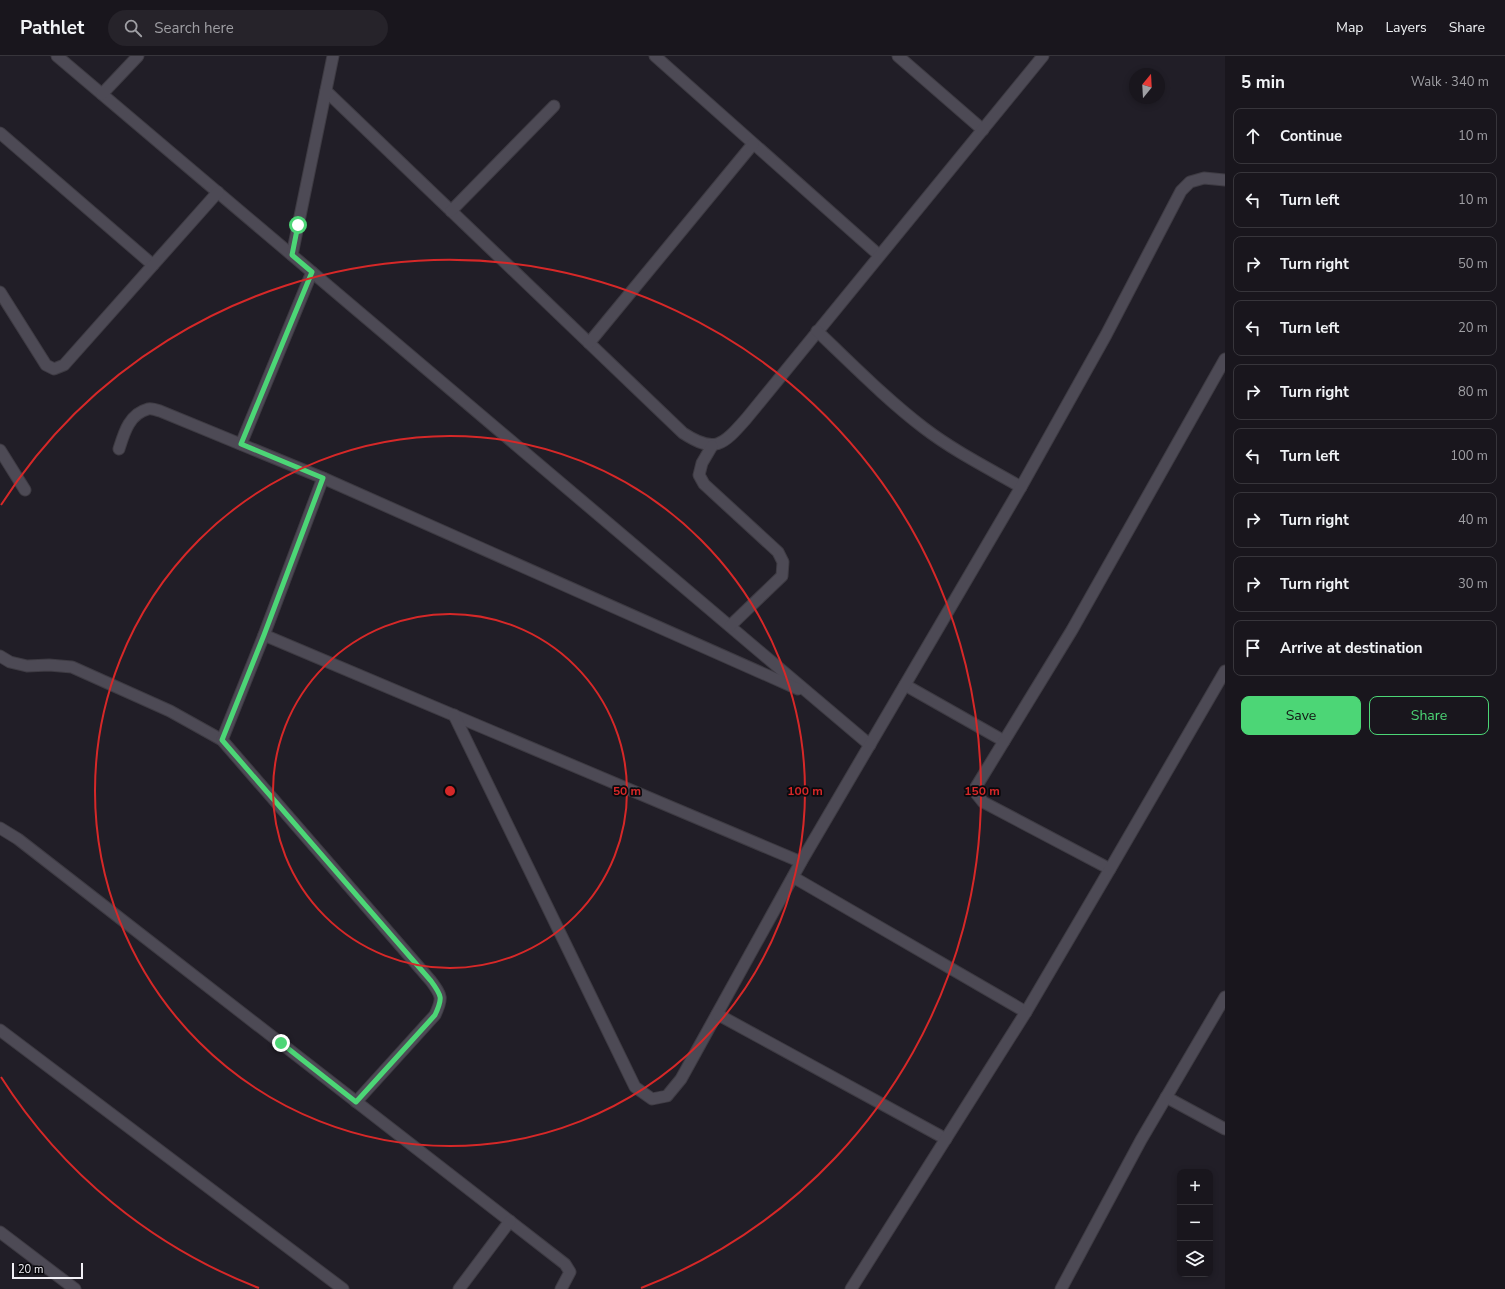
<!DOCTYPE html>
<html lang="en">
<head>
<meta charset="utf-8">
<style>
  :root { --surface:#19161d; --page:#26232a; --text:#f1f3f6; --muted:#9f9fa4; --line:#37353b; --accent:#4cd676 }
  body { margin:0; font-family:"Nunito Sans",sans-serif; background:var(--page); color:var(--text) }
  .controls { position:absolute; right:12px; bottom:12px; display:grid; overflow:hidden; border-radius:8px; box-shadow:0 2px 6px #0003 }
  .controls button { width:36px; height:36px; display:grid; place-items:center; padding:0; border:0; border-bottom:1px solid var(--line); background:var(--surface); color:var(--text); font:20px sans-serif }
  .compass { position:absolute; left:1129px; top:12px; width:36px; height:36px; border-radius:50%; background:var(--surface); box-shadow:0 2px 6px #0003; rotate:18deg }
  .scale { position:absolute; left:12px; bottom:10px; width:71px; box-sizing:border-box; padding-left:4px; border:2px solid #f2f0f6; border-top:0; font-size:11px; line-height:14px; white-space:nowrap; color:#f2f0f6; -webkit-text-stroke:3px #0a090d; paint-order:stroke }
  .stop { position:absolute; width:12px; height:12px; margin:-9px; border:3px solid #4cd676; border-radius:50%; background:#fff }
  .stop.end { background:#4cd676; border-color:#fff; box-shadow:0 1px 4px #0008 }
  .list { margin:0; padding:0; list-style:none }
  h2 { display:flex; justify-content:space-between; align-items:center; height:52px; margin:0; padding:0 16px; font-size:17px }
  h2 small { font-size:13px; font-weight:400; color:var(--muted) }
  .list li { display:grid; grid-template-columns:26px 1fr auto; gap:12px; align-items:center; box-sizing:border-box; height:56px; margin:0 8px 8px; padding:0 8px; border:1px solid var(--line); border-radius:8px }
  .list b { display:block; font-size:15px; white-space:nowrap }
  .list em { font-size:13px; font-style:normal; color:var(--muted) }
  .actions { display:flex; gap:8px; padding:12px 16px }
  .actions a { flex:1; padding:9px 0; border:1px solid var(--accent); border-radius:8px; text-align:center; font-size:14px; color:var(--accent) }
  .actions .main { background:var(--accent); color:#111 }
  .icon { flex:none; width:22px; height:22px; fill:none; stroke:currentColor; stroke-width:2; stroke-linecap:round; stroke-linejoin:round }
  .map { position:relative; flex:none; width:1225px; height:1233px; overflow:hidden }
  header { display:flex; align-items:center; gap:24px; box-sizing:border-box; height:56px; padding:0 20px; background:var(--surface); border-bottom:1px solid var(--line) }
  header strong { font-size:19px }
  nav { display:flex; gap:22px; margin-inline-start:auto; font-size:14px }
  .search { width:280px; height:36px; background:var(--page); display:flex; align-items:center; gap:10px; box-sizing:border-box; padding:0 14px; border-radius:22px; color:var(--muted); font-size:15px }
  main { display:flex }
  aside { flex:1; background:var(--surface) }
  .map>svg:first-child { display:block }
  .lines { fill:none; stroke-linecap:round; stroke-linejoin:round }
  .minor-casing { stroke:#3e3b43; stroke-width:13 }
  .minor { stroke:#4d4a55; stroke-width:11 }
  .route { stroke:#4cd676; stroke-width:5 }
  .ring { fill:none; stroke:#d62828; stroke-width:2 }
  .centre { fill:#d62828; stroke:#0a090d; stroke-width:2 }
  .ring-label { font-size:12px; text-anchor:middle; font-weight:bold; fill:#d62828; stroke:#0a090d; stroke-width:3.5; stroke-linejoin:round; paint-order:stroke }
</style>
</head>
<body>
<header>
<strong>Pathlet</strong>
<div class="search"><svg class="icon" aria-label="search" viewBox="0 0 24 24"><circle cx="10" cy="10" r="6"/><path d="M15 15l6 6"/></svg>Search here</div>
<nav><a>Map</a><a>Layers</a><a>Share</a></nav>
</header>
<main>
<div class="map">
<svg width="1225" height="1233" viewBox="0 0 1225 1233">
  <rect width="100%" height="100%" fill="#211e27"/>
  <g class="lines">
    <g class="minor-casing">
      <g id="minor">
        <polyline points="57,0 870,689"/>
        <polyline points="655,0 879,199"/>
        <polyline points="898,0 983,74"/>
        <path d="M326 35 683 377C715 398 723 389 746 363L1043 0"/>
        <polyline points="102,38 138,0"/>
        <polyline points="0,77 153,209"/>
        <polyline points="451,155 554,50"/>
        <polyline points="292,199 333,0"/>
        <polyline points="0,236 46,309 54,313 64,309 218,136"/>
        <path d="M817 275C852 308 886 343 924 372 954 395 988 412 1021 431"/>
        <polyline points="589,287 753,88"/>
        <polyline points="241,388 312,216"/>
        <polyline points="712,390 702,407 699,419 704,428 778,496 783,506 782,520 730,570"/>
        <path d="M119 393C124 377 129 358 148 353 151 352 157 354 160 355L323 422 798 633"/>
        <polyline points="0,394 25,434"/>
        <polyline points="264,579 801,806"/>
        <path d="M0 600 10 606 27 610 49 609 72 611 170 655 222 684 431 925C442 940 443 942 435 959L356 1046"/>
        <polyline points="905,629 1004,685"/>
        <polyline points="454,659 635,1031 652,1043 667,1040 681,1023 801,806 1021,431 1106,279 1181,135 1190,126 1204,122 1225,124"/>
        <polyline points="222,684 264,579 323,422"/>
        <polyline points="0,772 18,783 565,1208 570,1216 561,1233"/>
        <polyline points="1110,813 983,746 975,736 976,731 1072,574 1225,303"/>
        <polyline points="793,821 1026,956"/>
        <polyline points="717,958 946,1083"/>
        <polyline points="0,974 343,1233"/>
        <polyline points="1166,1041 1225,1073"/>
        <polyline points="0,1176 75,1233"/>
        <polyline points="459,1233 510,1165"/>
        <polyline points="851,1233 1026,956 1110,813 1225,615"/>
        <polyline points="1061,1233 1141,1084 1225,941"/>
      </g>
    </g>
    <use href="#minor" class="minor"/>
  </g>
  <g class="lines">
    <path class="route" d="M281 987 356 1046 435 959C443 942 442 940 431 925L222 684 264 579 323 422 241 388 312 216 292 199 298 169"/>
  </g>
  <g class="ring">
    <circle cx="450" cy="735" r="177"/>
    <circle cx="450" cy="735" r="355"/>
    <path d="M259 1232A532 532 0 0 1 1 1021M1 449A532 532 0 1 1 641 1232"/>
  </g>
  <circle cx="450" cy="735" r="6" class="centre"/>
  <g class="ring-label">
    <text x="627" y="739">50 m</text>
    <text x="805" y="739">100 m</text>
    <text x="982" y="739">150 m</text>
  </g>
</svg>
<div class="controls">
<button>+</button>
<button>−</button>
<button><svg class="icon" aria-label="layers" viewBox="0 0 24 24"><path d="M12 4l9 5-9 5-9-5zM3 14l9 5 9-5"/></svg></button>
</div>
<svg class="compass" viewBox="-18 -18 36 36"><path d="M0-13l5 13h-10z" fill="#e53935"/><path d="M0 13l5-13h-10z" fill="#9f9fa4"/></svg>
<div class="scale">20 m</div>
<div class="stop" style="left:298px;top:169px"></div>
<div class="stop end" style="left:281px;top:987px"></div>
</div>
<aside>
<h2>5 min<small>Walk · 340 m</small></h2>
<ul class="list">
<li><svg class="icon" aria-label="ahead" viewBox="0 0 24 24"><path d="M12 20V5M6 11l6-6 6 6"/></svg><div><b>Continue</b></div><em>10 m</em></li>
<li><svg class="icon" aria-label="left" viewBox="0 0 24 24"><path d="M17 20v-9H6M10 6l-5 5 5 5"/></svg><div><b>Turn left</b></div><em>10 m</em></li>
<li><svg class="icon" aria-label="right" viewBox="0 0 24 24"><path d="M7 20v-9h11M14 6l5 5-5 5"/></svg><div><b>Turn right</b></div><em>50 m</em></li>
<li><svg class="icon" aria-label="left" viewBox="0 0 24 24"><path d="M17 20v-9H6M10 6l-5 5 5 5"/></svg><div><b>Turn left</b></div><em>20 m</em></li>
<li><svg class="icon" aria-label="right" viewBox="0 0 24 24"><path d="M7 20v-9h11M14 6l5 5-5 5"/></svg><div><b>Turn right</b></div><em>80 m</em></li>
<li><svg class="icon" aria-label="left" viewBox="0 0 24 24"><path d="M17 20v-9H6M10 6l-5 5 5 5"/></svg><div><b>Turn left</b></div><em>100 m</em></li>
<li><svg class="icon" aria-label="right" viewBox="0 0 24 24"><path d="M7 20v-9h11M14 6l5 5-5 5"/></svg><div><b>Turn right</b></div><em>40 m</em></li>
<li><svg class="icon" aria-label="right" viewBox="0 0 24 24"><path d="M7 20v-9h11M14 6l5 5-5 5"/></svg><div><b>Turn right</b></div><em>30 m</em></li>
<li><svg class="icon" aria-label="arrive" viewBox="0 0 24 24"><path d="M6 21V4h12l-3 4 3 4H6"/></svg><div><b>Arrive at destination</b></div></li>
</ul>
<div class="actions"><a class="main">Save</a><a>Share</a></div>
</aside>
</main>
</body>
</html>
